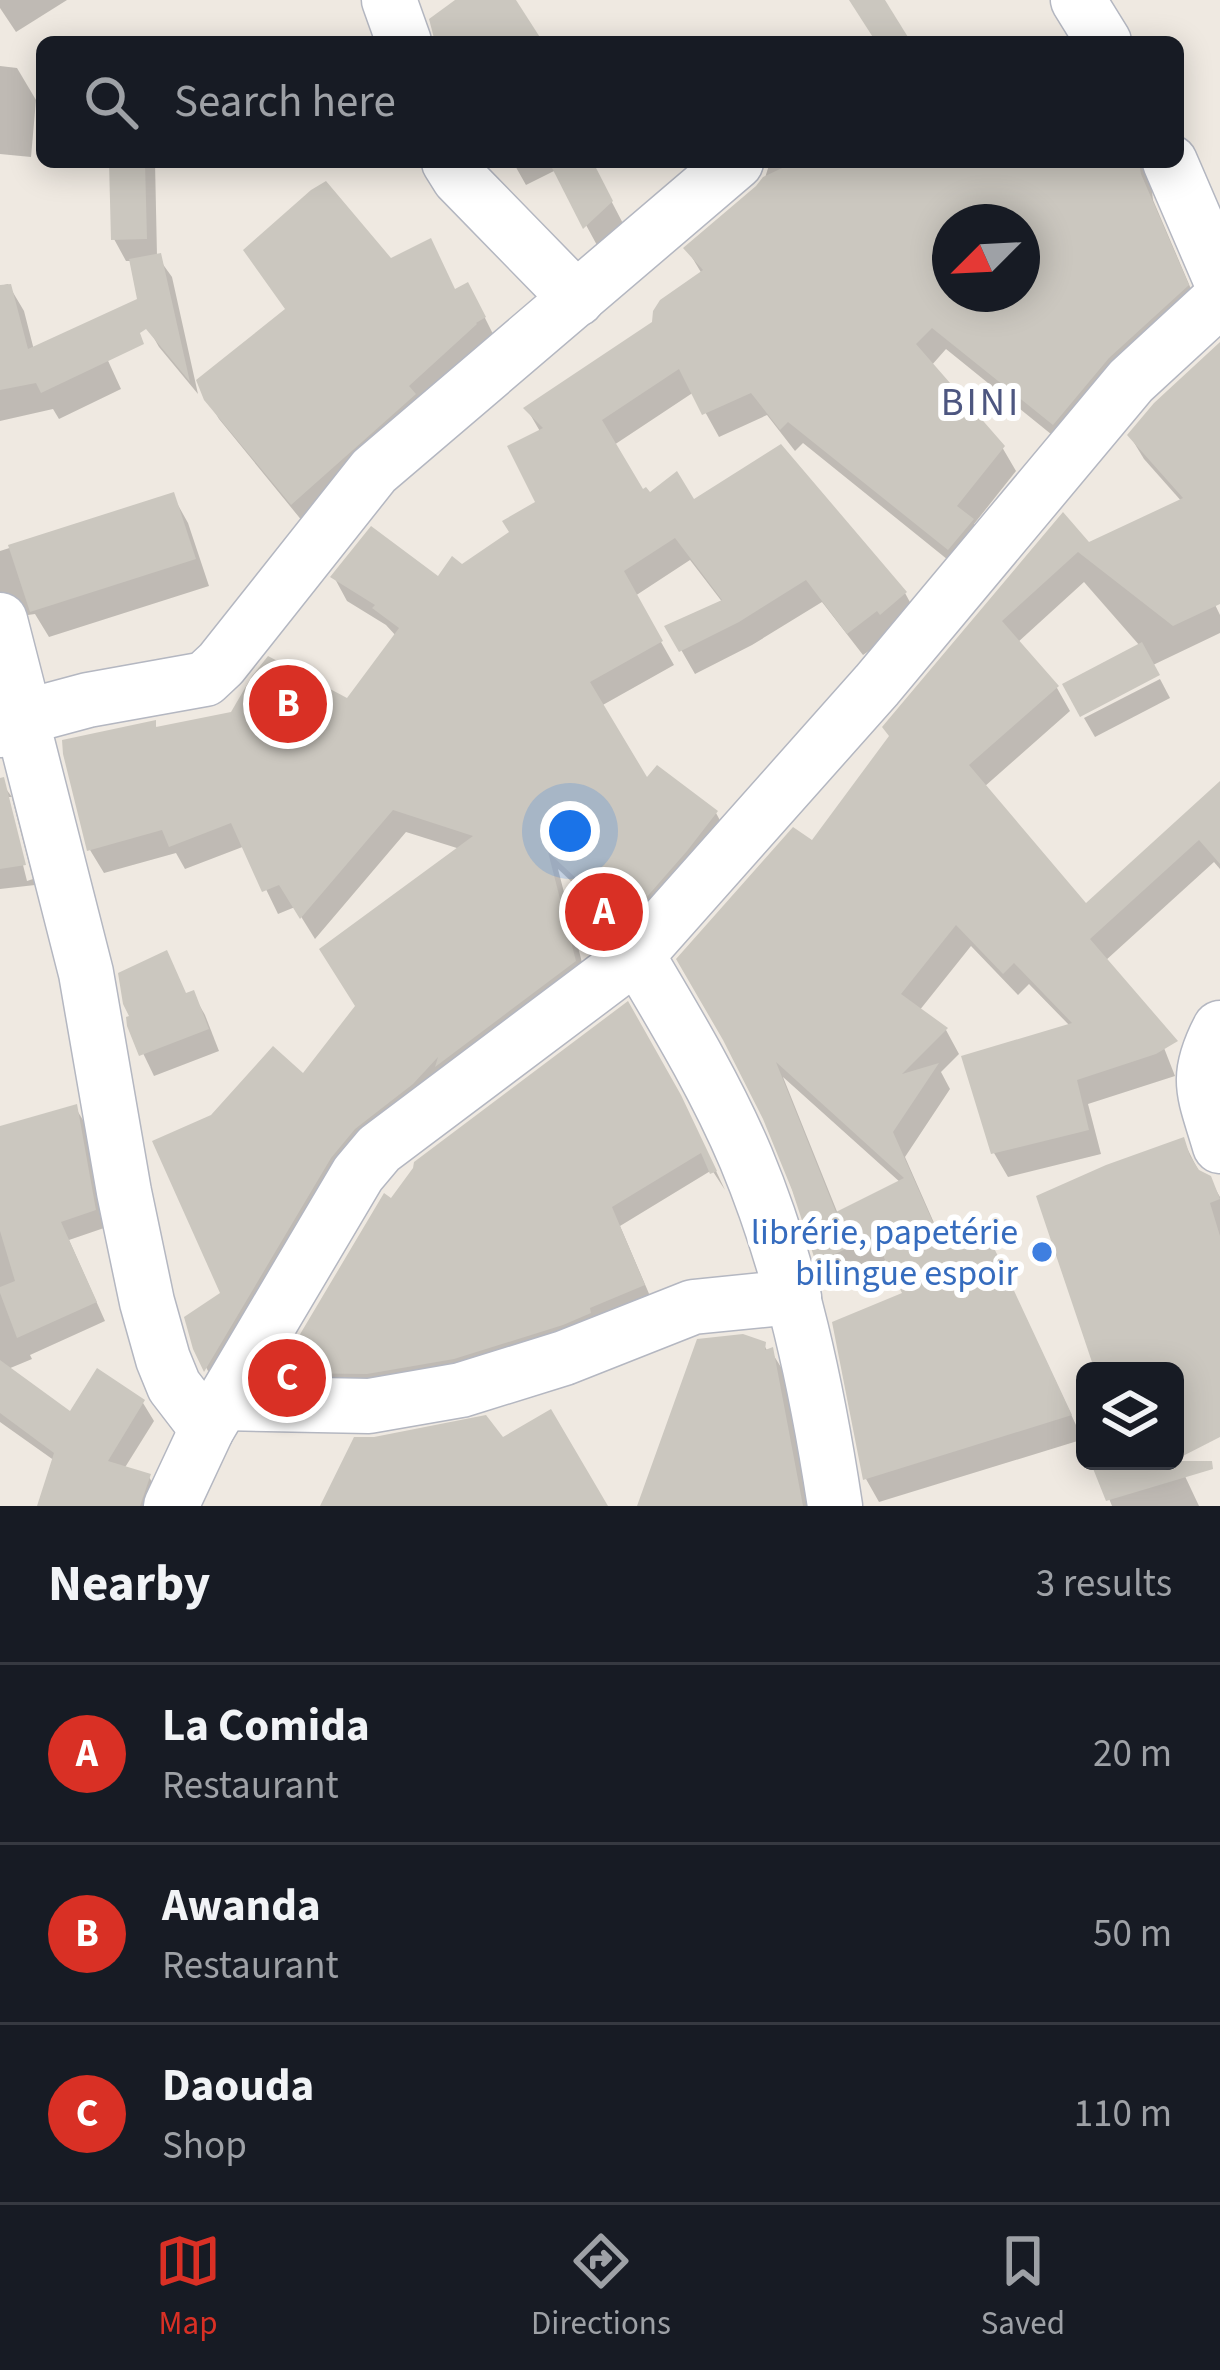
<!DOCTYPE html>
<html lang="en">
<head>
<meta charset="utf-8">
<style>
  :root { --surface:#171b24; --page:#20242c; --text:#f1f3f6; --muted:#9ea1a6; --line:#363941; --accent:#d93025 }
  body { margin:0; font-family:"Source Sans 3",sans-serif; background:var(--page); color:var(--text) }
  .controls { position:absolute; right:36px; bottom:36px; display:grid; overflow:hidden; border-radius:18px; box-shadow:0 6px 30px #0003 }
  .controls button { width:108px; height:108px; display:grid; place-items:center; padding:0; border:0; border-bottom:3px solid var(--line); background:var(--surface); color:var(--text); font:60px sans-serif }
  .compass { position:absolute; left:932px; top:204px; width:108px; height:108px; border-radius:50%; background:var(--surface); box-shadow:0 6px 30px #0003; rotate:246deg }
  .you { position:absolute; left:570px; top:831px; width:42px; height:42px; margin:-30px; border:9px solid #fff; border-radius:50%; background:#1a73e8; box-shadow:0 0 0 18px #1a73e833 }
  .badge { display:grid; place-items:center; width:78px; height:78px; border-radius:50%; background:var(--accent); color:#fff; font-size:39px; font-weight:700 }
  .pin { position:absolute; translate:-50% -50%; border:6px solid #fff; box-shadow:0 3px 12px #0006 }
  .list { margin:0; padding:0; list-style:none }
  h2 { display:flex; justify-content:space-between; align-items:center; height:156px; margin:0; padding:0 48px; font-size:51px }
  h2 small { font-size:39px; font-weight:400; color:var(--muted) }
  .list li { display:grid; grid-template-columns:78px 1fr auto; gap:36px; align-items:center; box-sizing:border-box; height:180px; padding:0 48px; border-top:3px solid var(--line) }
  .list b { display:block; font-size:45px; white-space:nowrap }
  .list p { margin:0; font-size:39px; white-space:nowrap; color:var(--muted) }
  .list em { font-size:39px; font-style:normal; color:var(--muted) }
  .icon { flex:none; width:66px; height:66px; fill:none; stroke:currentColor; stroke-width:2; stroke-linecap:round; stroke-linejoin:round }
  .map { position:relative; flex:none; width:1220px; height:1506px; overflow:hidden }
  .search { position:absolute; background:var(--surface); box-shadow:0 6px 30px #0003; left:36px; right:36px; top:36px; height:132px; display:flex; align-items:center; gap:30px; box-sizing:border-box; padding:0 42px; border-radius:18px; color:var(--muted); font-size:45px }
  .sheet { height:696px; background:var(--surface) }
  nav { display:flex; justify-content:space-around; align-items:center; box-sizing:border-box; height:168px; border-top:3px solid var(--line); background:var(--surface); font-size:33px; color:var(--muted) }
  nav a { display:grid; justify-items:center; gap:6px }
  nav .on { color:var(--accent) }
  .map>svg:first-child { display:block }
  .shadow { fill:#0003; fill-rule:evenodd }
  .building { fill:#cbc7bf; fill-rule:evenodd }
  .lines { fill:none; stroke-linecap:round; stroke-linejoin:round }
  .minor-casing { stroke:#b4b7c1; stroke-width:57 }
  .minor { stroke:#fff; stroke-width:54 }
  .shop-dot { fill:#3f7fe0; stroke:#fff; stroke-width:4.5 }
  .labels { text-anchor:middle; stroke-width:12; stroke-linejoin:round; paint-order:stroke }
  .shop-label { font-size:36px; fill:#366cbe; stroke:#fff; text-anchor:end }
  .neighbourhood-label { font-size:39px; letter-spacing:3px; fill:#4d5680; stroke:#fff }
</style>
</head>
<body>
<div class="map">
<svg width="1220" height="1506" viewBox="0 0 1220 1506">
  <rect width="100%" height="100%" fill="#efe9e1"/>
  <g class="shadow">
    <polygon points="0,0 67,0 16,32 0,8"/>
    <polygon points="0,66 17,68 36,100 31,157 0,154"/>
    <polygon points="112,162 155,162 157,256 172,277 198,394 159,347 146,324 132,261 126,261 114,239"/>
    <polygon points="513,162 591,162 629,235 604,258 556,170 526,185"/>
    <path d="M770 162H1162L1151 182 1153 200 1200 310 1067 447 946 349 931 366 1002 447 1016 471 974 524 986 545 963 572 803 443 795 451 767 415 719 437 694 392 614 445 642 493 693 503 905 593 918 617 863 655 822 602 752 645 695 674 668 627 723 603 690 560 635 596 674 665 601 706 647 783 716 813 729 837 638 944 558 869 588 986 451 1088 219 1392 196 1348 224 1294 304 1077 358 1007 460 849 406 832 315 939 295 907 278 914 245 846 185 869 176 853 104 873 90 850 154 723 158 730 348 702 397 637 386 625 347 601 334 577 439 580 513 533 538 503 541 433 527 409 655 324 702 274 687 249 763 184ZM950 222H1022V294H950Z"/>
    <polygon points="390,262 478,304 494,336 484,342 485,344 303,522 219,419 207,399"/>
    <polygon points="8,284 24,311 34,350 104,352 121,389 59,419 53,409 0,421 0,286"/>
    <polygon points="1220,346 1220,497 1191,512 1144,459 1130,436"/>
    <polygon points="173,496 188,523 209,586 49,637 35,614 0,619 0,551"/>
    <path d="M1063 516 1089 545 1180 532 1220 615V633L1153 665 1140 646 1084 582 1017 643 1057 688 1070 711 984 787 1086 907 1220 786V869L1214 862 1105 961 1157 1030 1175 1076 1088 1104 1101 1154 1008 1177 994 1153 1070 1026 1029 984 1018 995 971 946 919 1011 946 1030 959 1054 941 1072 950 1089 905 1157 942 1241 993 1248 1076 1425 1085 1422V1441L1084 1439 879 1502 866 1479 907 1294 888 1259 832 1285 819 1262 766 1118 812 844ZM783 1077 901 1183 838 1214Z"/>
    <polygon points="1160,679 1170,698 1095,737 1084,718"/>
    <polygon points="0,781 12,797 6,797 27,881 33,879 12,798 13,800 35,885 0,889"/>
    <polygon points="193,994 205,1015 219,1051 154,1076 130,1026"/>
    <polygon points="75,1107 86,1125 104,1228 69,1240 105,1321 30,1355 32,1359 8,1369 71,1416 143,1403 154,1421 124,1469 149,1477 160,1495 154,1506 42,1506 55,1461 0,1422 0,1129"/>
    <polygon points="690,1116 725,1190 712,1170 620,1226 653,1303 465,1377 290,1390 280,1373 392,1202"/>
    <polygon points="1183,1140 1200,1174 1209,1178 1220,1197 1220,1434 1175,1452 1175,1371 1098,1371"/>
    <polygon points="764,1345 768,1352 771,1351 787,1377 811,1506 640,1506"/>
    <polygon points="1175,1455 1199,1506 1112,1506 1094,1461 1175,1461"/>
  </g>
  <g class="building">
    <polygon points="455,0 516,0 543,42 435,42 429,19"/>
    <polygon points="849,0 885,0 911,42 876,42"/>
    <polygon points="109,162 145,162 147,239 111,240"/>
    <polygon points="549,162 593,162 613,201 583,229"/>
    <path d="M795 162H1139L1141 174 1189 285 1109 358 1053 425 932 328 916 344 1005 446 957 506 974 519 948 550 788 422 780 430 751 393 702 415 679 369 602 420 643 489 646 487 650 492 677 471 694 499 781 444 907 592 880 615 877 611 847 634 806 580 739 622 679 652 664 626 722 600 675 538 624 571 663 641 590 682 647 777 657 765 718 811 687 851 624 923 548 852 576 961 435 1067 438 1057 413 1084 355 1129 331 1158 204 1372 193 1349 184 1317 220 1293 152 1141 211 1115 273 1046 303 1073 355 1006 319 949 473 836 393 810 300 919 279 885 262 892 231 823 169 847 162 830 87 851 63 754 62 740 156 720V727L231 712 252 676 268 656 347 698 399 628 372 608 375 605 330 577 371 526 438 576 452 556 462 564 509 532 502 521 535 502 507 446 543 428 523 408 652 322 653 311 660 300 703 270 683 248 756 186 763 177ZM950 222H1022V294H950Z"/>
    <polygon points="326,181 391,258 431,238 455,289 468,282 486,317 476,323 477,324 409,386 416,394 291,505 204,400 196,380 285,309 243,250 311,190"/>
    <polygon points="161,253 190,382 146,329 140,333 144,344 41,393 36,383 0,390 0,285 11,284 28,349 137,299 129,259"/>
    <path d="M1220 342V604L1173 626 1078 552 1002 621 1059 686 969 765 1086 903 1220 781V864L1199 840 1090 939 1178 1041 1156 1054 1077 1080 1089 1130 991 1154 961 1056 1072 1023 1014 963 1003 974 956 925 901 994 948 1028 902 1074 939 1063 893 1132 940 1238 981 1220 1072 1415 863 1480 832 1322 902 1293 873 1236 816 1263 792 1190 763 1119 723 1040 676 959 793 827 812 840 889 736 882 727 1063 512 1089 542 1183 498 1127 435 1154 403ZM776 1062 904 1178 836 1212Z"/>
    <polygon points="174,492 196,559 30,612 8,545"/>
    <polygon points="1142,642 1160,675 1080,717 1062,684"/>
    <polygon points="4,777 26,865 0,869 0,778"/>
    <polygon points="167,950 186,993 194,990 209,1029 139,1056 127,1026 126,1017 129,1016 123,1004 118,973"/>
    <polygon points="628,1001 681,1095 717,1171 710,1174 701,1153 612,1207 645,1285 590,1308 591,1313 563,1325 454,1359 367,1374 277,1373 384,1193 391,1198 413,1168 414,1162"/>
    <polygon points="77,1104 96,1210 61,1222 97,1302 17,1338 0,1293 0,1287 15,1281 0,1231 0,1126"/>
    <polygon points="1184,1137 1190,1156 1199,1170 1211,1176 1220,1199 1210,1203 1220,1236 1220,1437 1175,1460 1175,1371 1095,1371 1036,1196 1106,1165"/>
    <polygon points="743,1334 766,1342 765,1350 773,1347 803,1506 637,1506 697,1339"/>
    <polygon points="0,1360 70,1411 97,1368 145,1400 108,1461 151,1474 140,1506 37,1506 54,1453 0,1413"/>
    <polygon points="551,1409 608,1506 320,1506 354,1437 374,1437 486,1415 503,1437"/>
    <polygon points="1090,1461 1212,1461 1213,1469 1106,1501"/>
  </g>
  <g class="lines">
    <g class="minor-casing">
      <g id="minor">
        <polyline points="389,0 404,42"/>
        <polyline points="1078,0 1104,42"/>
        <polyline points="449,162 459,178 577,299"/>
        <polyline points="1170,162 1220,278"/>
        <polyline points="0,620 18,690 21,718 0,730"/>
        <path d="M637 955C676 1021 716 1087 746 1158 792 1268 817 1388 835 1506"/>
        <path d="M1220 1028C1193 1079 1205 1094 1220 1146"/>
        <polyline points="222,1403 369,1406 461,1390 564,1358 693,1307 794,1297"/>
        <polyline points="207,1429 174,1386 163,1359 147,1302 124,1192 86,973 21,718 88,700 205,679 221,664 374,471 736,162"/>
        <polyline points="171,1506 207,1429 358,1174 379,1149 637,955 877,685 1131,381 1220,299"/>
      </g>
    </g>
    <use href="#minor" class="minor"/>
  </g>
  <circle class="shop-dot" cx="1042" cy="1252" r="12"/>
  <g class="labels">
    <g class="shop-label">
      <text x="1018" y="1244">librérie, papetérie<tspan x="1018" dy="41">bilingue espoir</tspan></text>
    </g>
    <g class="neighbourhood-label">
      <text x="981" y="415">BINI</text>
    </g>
  </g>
</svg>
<div class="controls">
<button><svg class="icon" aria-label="layers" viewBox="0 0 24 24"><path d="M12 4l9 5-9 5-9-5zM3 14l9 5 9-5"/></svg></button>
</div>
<svg class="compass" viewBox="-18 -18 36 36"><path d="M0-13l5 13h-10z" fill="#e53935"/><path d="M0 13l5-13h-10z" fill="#9ea1a6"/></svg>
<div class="you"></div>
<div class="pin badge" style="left:604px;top:912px">A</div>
<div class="pin badge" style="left:288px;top:704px">B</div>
<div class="pin badge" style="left:287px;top:1378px">C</div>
<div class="search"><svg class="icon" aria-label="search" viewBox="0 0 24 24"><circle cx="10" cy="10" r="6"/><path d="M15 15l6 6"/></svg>Search here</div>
</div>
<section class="sheet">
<h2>Nearby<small>3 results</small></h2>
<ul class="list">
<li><span class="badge">A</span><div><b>La Comida</b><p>Restaurant</p></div><em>20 m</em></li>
<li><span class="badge">B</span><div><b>Awanda</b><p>Restaurant</p></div><em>50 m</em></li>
<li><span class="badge">C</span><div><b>Daouda</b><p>Shop</p></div><em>110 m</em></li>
</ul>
</section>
<nav>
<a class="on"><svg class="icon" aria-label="map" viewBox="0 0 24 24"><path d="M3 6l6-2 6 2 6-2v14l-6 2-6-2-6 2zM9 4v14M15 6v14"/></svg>Map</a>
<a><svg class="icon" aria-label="directions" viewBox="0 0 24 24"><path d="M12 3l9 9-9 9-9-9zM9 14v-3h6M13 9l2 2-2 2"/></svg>Directions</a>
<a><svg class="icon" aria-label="saved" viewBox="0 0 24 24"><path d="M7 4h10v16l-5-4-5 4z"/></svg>Saved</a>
</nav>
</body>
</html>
